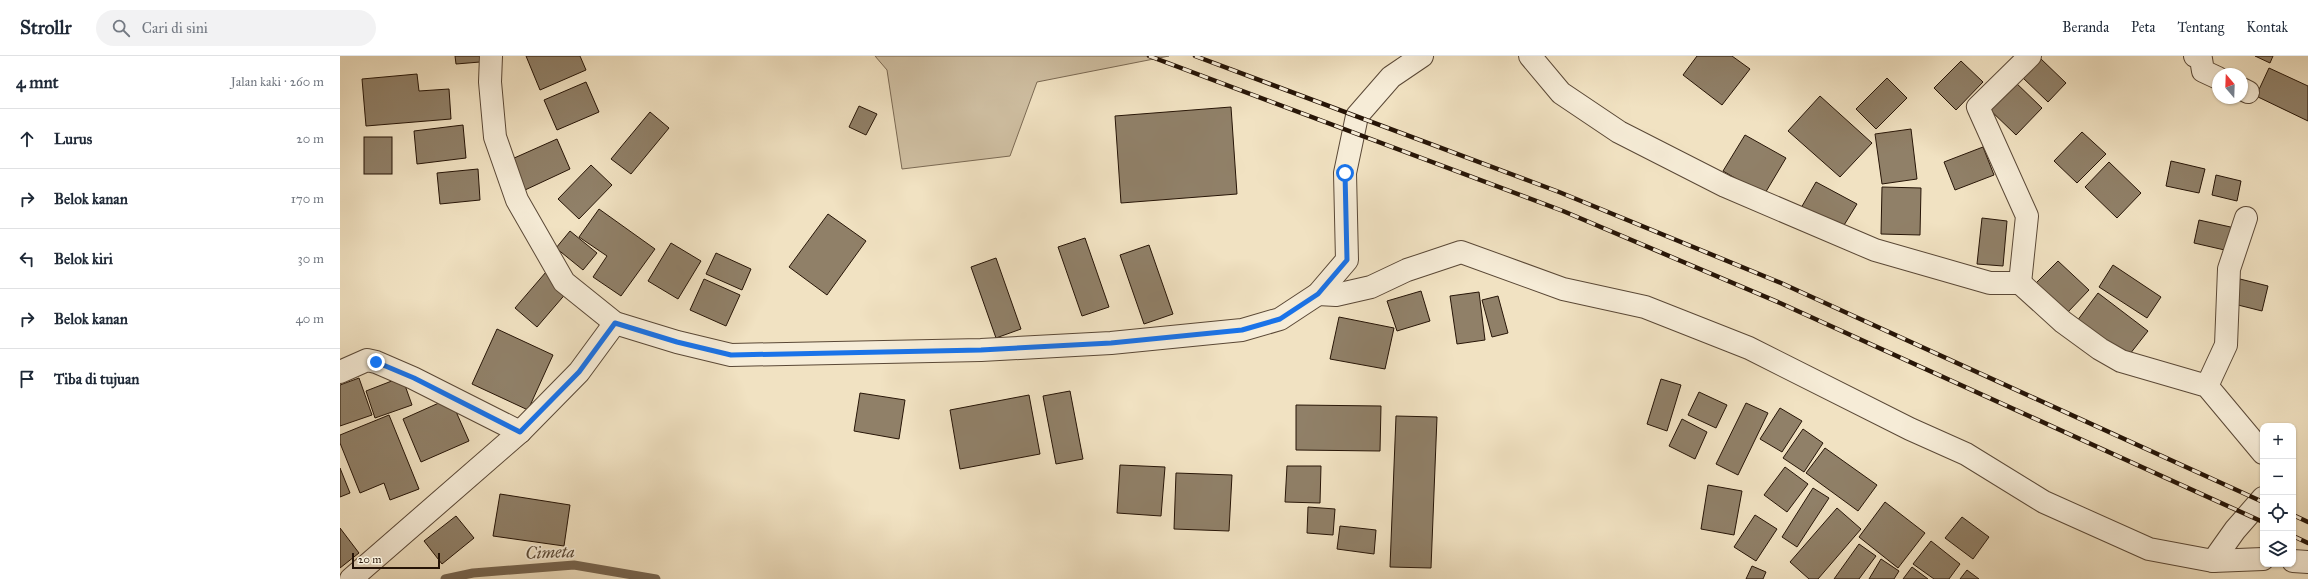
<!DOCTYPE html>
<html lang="id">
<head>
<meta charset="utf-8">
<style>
  :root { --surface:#fff; --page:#f2f2f3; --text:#1f2937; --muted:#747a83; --line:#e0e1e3 }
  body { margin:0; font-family:"IM FELL Great Primer",serif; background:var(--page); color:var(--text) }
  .controls { position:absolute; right:12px; bottom:12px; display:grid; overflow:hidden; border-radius:8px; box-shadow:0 1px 3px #0004 }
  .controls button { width:36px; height:36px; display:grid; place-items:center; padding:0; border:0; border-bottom:1px solid var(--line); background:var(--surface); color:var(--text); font:20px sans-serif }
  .compass { position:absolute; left:1872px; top:12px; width:36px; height:36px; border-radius:50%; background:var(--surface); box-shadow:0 1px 3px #0004; rotate:341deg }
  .scale { position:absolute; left:12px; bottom:10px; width:88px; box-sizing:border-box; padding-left:4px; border:2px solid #271507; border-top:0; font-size:11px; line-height:14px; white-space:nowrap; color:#271507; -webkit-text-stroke:3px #f6ecd7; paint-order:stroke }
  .stop { position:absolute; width:12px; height:12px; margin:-9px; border:3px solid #1a73e8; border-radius:50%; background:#fff }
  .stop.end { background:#1a73e8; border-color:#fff; box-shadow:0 1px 4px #0008 }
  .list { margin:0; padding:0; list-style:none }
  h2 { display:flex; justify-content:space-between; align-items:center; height:52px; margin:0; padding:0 16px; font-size:17px }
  h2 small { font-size:13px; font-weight:400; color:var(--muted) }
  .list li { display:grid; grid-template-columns:26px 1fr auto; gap:12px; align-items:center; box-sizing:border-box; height:60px; padding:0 16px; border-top:1px solid var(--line) }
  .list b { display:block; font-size:15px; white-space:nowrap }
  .list em { font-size:13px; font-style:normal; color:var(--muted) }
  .icon { flex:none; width:22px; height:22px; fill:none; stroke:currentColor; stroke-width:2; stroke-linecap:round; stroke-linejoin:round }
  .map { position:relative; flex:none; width:1968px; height:523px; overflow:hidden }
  header { display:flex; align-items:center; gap:24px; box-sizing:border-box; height:56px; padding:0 20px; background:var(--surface); border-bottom:1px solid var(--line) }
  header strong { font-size:19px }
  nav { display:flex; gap:22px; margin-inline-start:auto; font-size:14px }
  .search { width:280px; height:36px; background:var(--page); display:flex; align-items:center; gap:10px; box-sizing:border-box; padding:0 14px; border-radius:22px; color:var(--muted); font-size:15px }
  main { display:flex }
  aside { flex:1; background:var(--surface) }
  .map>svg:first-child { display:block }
  .green { fill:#cfbfa2; stroke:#7b6a54 }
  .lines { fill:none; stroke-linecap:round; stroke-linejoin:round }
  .stream { stroke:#776651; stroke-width:9 }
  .building { fill:#908068; stroke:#271507 }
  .street-casing { stroke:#5a4836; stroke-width:24 }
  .street { stroke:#f6ecd7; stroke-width:22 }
  .rail-casing { stroke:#271507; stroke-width:4.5 }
  .rail { stroke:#f6ecd7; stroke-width:3; stroke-dasharray:9; stroke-linecap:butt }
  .route { stroke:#1a73e8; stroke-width:5 }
  .labels { text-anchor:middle; stroke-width:3.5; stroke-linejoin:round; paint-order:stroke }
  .water-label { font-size:17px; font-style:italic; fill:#5c4b38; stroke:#f6ecd7 }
</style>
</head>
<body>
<header>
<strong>Strollr</strong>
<div class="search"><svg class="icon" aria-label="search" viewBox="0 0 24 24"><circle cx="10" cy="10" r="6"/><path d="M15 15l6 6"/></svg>Cari di sini</div>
<nav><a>Beranda</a><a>Peta</a><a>Tentang</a><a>Kontak</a></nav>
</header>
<main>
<aside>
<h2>4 mnt<small>Jalan kaki · 260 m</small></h2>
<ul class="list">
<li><svg class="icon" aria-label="ahead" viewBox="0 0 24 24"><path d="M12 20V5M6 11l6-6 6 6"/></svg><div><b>Lurus</b></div><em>20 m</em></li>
<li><svg class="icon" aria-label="right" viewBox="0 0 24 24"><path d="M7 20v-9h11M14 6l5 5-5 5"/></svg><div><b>Belok kanan</b></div><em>170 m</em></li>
<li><svg class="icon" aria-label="left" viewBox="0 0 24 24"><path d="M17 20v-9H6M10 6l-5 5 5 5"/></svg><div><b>Belok kiri</b></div><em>30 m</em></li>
<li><svg class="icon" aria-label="right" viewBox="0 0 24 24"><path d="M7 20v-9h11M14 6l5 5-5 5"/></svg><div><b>Belok kanan</b></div><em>40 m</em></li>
<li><svg class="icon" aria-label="arrive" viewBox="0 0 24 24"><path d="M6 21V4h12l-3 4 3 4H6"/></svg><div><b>Tiba di tujuan</b></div></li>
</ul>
</aside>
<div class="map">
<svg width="1968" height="523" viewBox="0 0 1968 523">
  <rect width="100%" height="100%" fill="#f1e2c2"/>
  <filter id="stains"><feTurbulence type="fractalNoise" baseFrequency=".005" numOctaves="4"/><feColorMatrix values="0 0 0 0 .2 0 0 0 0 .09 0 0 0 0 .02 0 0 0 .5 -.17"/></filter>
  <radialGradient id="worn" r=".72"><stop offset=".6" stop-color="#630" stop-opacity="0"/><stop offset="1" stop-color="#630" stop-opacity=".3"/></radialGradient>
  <polygon class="green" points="535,0 829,0 697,26 670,100 562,113 547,14"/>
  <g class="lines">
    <polyline class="stream" points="105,523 133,517 234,509 316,523"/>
  </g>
  <g class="building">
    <polygon points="115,0 140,0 140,6 116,8"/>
    <polygon points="186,0 240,0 246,14 200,34"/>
    <polygon points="1357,0 1392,0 1410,13 1382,49 1343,19"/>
    <polygon points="1915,0 1933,0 1930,7"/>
    <polygon points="1700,2 1726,27 1708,46 1682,21"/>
    <polygon points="1621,5 1643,26 1616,54 1594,32"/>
    <polygon points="1929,12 1968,30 1968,65 1916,40"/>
    <polygon points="77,18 79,35 109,33 111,63 26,70 22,23"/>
    <polygon points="1547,22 1567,42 1536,73 1516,53"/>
    <polygon points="1673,24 1702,52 1676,79 1647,51"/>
    <polygon points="246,26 259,56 217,74 204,44"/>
    <polygon points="1480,40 1532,87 1500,121 1448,75"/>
    <polygon points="519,50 537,58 526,79 509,71"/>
    <polygon points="891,51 897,138 781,147 775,60"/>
    <polygon points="310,56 329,72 291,118 271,103"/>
    <polygon points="123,69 126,102 77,108 74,75"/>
    <polygon points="1571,73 1577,123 1542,128 1535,78"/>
    <polygon points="1742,76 1766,98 1737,127 1714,105"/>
    <polygon points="1405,79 1446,102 1424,139 1383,115"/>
    <rect x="24" y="81" width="28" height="37"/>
    <polygon points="217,83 230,113 185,134 172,103"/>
    <polygon points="1643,91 1654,119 1615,134 1604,106"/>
    <polygon points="1831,105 1865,113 1859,137 1826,130"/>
    <polygon points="1769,106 1801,137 1777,162 1745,131"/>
    <polygon points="251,109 272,129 239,163 218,143"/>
    <polygon points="138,113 140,144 100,148 97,117"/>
    <polygon points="1876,119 1901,125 1897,145 1872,139"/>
    <polygon points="1476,126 1517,148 1501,174 1461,152"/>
    <polygon points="1542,131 1581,132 1580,179 1541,178"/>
    <polygon points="259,153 315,193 281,240 253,221 267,200 239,181"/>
    <polygon points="488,158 526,185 487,239 449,211"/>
    <polygon points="1642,162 1667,165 1663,210 1637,208"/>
    <polygon points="1859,164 1895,172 1889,195 1854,187"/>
    <polygon points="230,175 257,197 243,214 216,192"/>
    <polygon points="745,182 769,251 742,260 718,191"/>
    <polygon points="331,187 361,205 338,243 308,225"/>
    <polygon points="809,189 833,258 804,268 780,199"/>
    <polygon points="376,197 411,213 402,234 366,218"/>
    <polygon points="656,202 681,273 656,282 631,211"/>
    <polygon points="1718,205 1749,234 1727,257 1696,227"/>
    <polygon points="1773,209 1821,241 1807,262 1759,231"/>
    <polygon points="206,216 228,235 197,271 175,252"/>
    <polygon points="364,223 400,239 386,270 350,254"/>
    <polygon points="1900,223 1928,230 1922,255 1894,248"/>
    <polygon points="1081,235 1090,265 1057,275 1047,245"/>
    <polygon points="1139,236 1145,284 1117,288 1110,240"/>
    <polygon points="1758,237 1808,275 1786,303 1737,265"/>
    <polygon points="1158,240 1168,277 1152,281 1142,244"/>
    <polygon points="999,261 1054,272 1045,313 990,303"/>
    <polygon points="157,273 213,299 188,354 132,328"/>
    <polygon points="62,321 72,349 35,362 26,335"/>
    <polygon points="19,322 32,359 0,370 0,329"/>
    <polygon points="1321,323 1341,329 1327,375 1307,368"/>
    <polygon points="730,335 743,403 716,408 703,340"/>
    <polygon points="1359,336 1387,349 1376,372 1348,359"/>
    <polygon points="520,337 565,344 559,383 514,375"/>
    <polygon points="689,339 700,398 620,413 610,354"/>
    <polygon points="110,342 129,385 81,406 63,363"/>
    <polygon points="1406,347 1428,357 1398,419 1376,408"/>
    <polygon points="956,349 1041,350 1040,395 956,394"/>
    <polygon points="1440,352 1462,365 1442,396 1420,383"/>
    <polygon points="49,359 79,433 50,444 44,427 20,437 0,387 0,379"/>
    <polygon points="1056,360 1097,361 1091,512 1050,511"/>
    <polygon points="1342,363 1367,376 1355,403 1329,390"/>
    <polygon points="1463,373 1483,387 1464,416 1443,402"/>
    <polygon points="1485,392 1537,429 1518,455 1466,417"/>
    <polygon points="780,409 825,411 821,460 777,457"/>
    <polygon points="947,410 981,410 980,447 945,446"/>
    <polygon points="1445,411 1468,428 1447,456 1424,439"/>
    <polygon points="0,412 10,437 0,441"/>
    <polygon points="836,417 892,419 889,475 834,473"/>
    <polygon points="1368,429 1402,435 1394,479 1361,473"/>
    <polygon points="1473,432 1489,442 1457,491 1442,481"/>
    <polygon points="160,438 230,449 224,490 153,480"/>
    <polygon points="1545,446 1585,477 1558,512 1519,481"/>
    <polygon points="968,451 995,453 993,479 967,477"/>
    <polygon points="1497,452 1521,473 1478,523 1469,523 1450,506"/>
    <polygon points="1415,459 1437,473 1416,505 1394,491"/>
    <polygon points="116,460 134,482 102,508 84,485"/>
    <polygon points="1622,461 1649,481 1633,503 1605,482"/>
    <polygon points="1000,470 1036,474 1034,498 997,493"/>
    <polygon points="0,472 19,497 0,512"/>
    <polygon points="1591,485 1620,508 1609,523 1594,523 1573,508"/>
    <polygon points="1519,488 1536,500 1519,523 1494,523"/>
    <polygon points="1541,503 1559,515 1554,523 1529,523"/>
    <polygon points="1412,510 1426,516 1423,523 1406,523"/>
    <polygon points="1572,511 1588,523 1563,523"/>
    <polygon points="1627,514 1639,523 1620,523"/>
  </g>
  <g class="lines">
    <g class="street-casing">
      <g id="street">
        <polyline points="151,0 150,26 155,81 177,144 224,226 275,267 337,286 391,299 641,294 771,287 902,274 940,263 978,238 1007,204 1005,117 1017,60 1051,21 1082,0"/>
        <polyline points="1190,0 1221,37 1279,76 1385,130 1535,194 1650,227 1680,227 1687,160 1638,51 1690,0"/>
        <polyline points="1855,0 1861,3 1863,15 1878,22"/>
        <polyline points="1902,33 1908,36"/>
        <polyline points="1680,227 1723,266 1760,293 1781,305 1867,330 1923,397"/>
        <polyline points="978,238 996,239 1031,231 1067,214 1121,196 1223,233 1305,251 1409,292 1570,373 1626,398 1704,446 1809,493 1873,505 1923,503"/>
        <polyline points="0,316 27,304 36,306 73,322 180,376"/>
        <polyline points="1867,330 1886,289 1889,213 1906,162"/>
        <polyline points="1873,505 1895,474 1923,442"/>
        <polyline points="1953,505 1968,506"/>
        <polyline points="11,523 180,376 239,316 275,267"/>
      </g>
    </g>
    <use href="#street" class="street"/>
    <g class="rail-casing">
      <g id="rail">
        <polyline points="809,0 1223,155 1440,247 1923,466"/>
        <polyline points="855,0 1219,136 1441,227 1923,446"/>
        <polyline points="1953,459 1968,466"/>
        <polyline points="1953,480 1968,487"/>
      </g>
    </g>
    <use href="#rail" class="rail"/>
  </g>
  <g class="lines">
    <polyline class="route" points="36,306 74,322 180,376 239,316 275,267 337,286 391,299 641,294 771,287 902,274 940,263 978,238 1007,204 1005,117"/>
  </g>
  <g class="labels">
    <g class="water-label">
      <text transform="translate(210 496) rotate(-2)" y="6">Cimeta</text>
    </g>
  </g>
  <rect width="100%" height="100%" filter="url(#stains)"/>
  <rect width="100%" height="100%" fill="url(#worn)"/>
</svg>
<div class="controls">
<button>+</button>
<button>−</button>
<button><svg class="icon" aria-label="locate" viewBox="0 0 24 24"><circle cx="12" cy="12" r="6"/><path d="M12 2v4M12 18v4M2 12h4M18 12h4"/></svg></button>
<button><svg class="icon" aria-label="layers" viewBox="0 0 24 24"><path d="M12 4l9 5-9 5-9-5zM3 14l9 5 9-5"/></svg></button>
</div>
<svg class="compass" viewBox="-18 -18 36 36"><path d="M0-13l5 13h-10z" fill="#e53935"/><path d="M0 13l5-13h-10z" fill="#747a83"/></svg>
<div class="scale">20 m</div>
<div class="stop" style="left:1005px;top:117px"></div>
<div class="stop end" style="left:36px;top:306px"></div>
</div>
</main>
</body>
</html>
